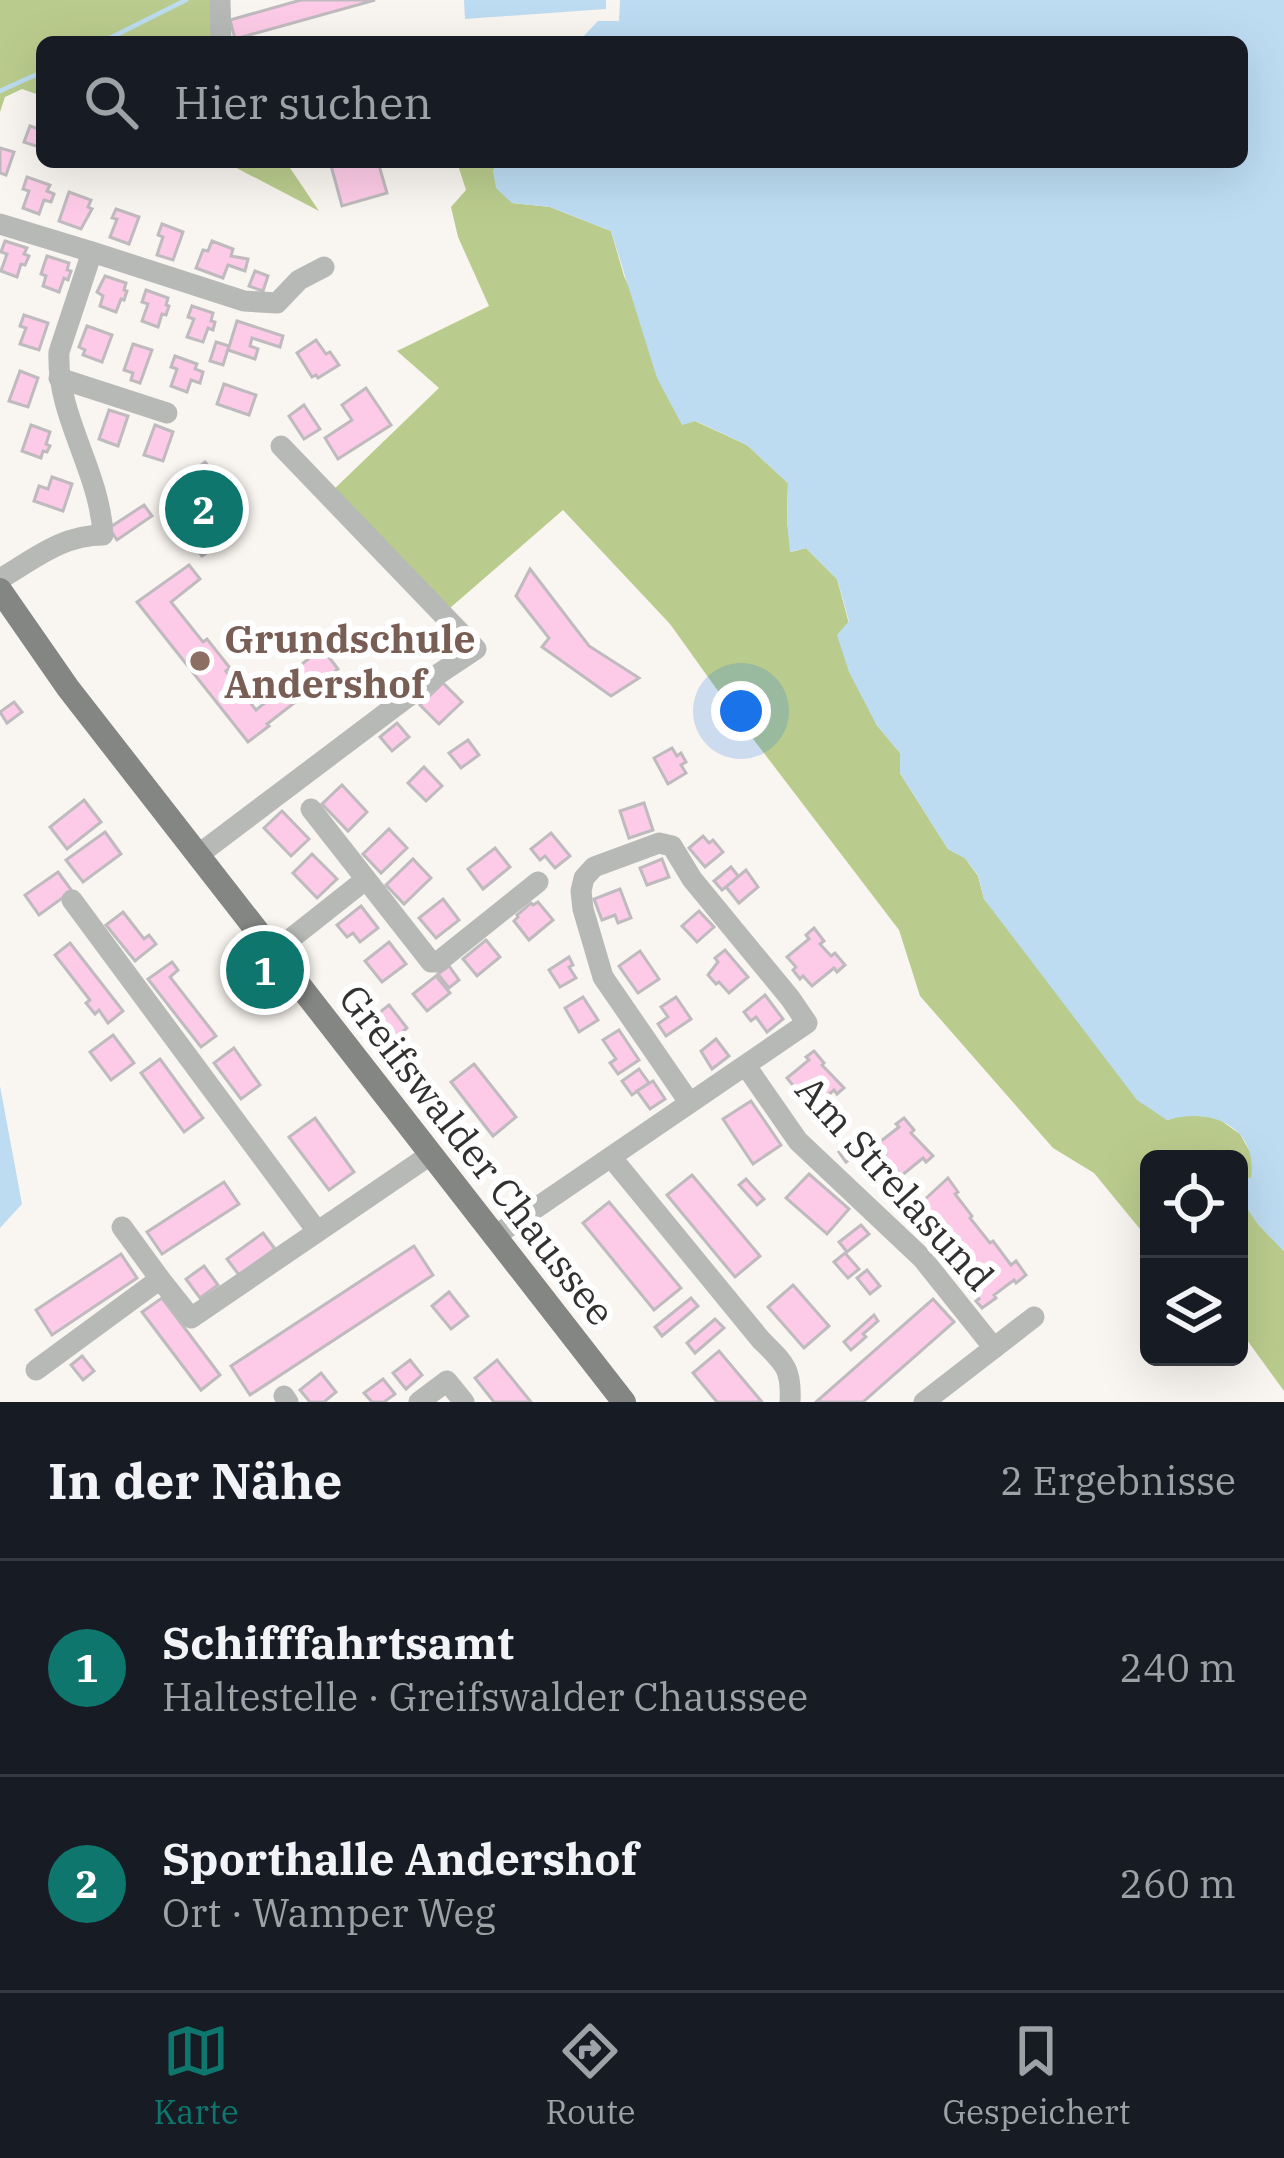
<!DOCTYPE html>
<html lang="de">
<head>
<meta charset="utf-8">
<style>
  :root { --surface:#171b24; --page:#20242c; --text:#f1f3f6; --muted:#9ea1a6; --line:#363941; --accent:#0f766e }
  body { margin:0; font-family:"IBM Plex Serif",serif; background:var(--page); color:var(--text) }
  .controls { position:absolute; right:36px; bottom:36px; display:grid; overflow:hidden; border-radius:18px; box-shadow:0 12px 48px #0002 }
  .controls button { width:108px; height:108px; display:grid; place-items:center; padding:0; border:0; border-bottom:3px solid var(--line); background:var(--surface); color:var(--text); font:60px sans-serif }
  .you { position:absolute; left:741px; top:711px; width:42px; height:42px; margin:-30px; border:9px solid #fff; border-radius:50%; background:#1a73e8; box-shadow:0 0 0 18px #1a73e833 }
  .badge { display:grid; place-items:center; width:78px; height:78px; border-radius:50%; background:var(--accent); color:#fff; font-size:39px; font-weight:700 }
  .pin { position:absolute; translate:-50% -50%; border:6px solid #fff; box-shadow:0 3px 12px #0006 }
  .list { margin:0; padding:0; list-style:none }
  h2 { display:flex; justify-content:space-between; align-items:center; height:156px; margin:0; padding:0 48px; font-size:51px }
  h2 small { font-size:39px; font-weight:400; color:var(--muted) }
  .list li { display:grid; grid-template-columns:78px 1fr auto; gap:36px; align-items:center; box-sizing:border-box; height:216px; padding:0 48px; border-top:3px solid var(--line) }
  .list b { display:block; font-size:45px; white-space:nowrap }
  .list p { margin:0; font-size:39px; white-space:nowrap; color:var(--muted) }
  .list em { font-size:39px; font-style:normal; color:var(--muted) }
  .icon { flex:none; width:66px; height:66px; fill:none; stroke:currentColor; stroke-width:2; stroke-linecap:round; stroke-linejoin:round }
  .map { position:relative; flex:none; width:1284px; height:1402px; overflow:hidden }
  .search { position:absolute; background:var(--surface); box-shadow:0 12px 48px #0002; left:36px; right:36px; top:36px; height:132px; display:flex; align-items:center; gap:30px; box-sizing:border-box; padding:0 42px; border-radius:18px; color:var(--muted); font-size:45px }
  .sheet { height:588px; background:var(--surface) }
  nav { display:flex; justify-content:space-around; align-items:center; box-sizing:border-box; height:168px; border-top:3px solid var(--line); background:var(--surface); font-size:33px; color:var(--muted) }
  nav a { display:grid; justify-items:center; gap:6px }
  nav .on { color:var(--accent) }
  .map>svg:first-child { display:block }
  .green { fill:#bacc8d }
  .water { fill:#bddcf2 }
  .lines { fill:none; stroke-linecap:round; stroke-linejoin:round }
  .stream { stroke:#bddcf2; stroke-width:4.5 }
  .building { fill:#fdcbe7; stroke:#bfbabd; stroke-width:3 }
  .minor { stroke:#b7b9b7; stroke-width:21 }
  .major { stroke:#838683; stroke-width:24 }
  .education-dot { fill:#8d6e63; stroke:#fff; stroke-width:4.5 }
  .labels { text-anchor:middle; stroke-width:12; stroke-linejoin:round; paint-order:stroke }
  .education-label { font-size:39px; font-weight:bold; fill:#785e54; stroke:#fff; text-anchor:start }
  .street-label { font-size:39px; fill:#32312f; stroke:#fff }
</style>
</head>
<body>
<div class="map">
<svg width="1284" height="1402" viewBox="0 0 1284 1402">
  <rect width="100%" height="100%" fill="#f9f5f0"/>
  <g class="green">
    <polygon points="0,0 220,0 222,42 42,42 42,96 22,89 5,97 0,112"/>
    <polygon points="225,162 286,162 319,211"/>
    <polygon points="457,162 497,162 493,171 512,203 550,207 611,231 624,276 695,421 747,445 788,483 787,521 791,552 806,548 837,579 876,724 900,753 900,773 948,849 965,858 978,876 984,899 1167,1120 1187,1114 1216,1117 1240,1134 1254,1159 1252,1179 1239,1177 1239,1159 1149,1159 1149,1240 1094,1173 1053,1148 920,996 899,930 741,723 670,624 563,510 443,614 328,495 439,388 397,351 489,306 458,237 451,207 466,190"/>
    <polygon points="1239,1194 1258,1224 1284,1251 1284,1391 1239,1329"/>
  </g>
  <g class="water">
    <polygon points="464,0 606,0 606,9 465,19"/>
    <path d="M620 0H1284V1251C1263 1230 1239 1209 1239 1177L1251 1178C1258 1126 1211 1107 1167 1120L1137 1100 984 899 978 875 965 858 948 849 900 773V753L876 724 849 672 837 635 849 621 837 579 806 548 790 552 787 521 788 483 747 445 696 421 682 425 657 378 611 231 550 207 512 203 496 188 493 171 497 162H1242V42H567L580 40 598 21H619Z"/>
    <polygon points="0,1086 22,1204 0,1228"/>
  </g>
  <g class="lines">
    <g class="stream">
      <polyline points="102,42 186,0"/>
      <polyline points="0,91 42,72"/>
    </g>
  </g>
  <g class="building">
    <polygon points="301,0 375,0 235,39 230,20"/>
    <polygon points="30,126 42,130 42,148 24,142"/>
    <polygon points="0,148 14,152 6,175 0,173"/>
    <polygon points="330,162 378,162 387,193 342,206"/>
    <polygon points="27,177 50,185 47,191 54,194 51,202 44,200 39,214 23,208 29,191 23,189"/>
    <polygon points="69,192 91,200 88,207 92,209 81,229 59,221"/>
    <polygon points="116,209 139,217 129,244 110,237 117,219 112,218"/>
    <polygon points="162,224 183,232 173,260 157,255 163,237 158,235"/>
    <polygon points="5,241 27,248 24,254 29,256 25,265 21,264 17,277 1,271 7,254 1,252"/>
    <polygon points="212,241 233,249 231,256 248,259 245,271 228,265 223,278 196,268 203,250 208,251"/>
    <polygon points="47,256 69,263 67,270 71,271 68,280 64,278 59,292 43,286 46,276 41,274"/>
    <polygon points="255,271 268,276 263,291 249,286"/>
    <polygon points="105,276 126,283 124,290 127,291 124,300 121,299 116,312 100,306 103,296 97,292"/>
    <polygon points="146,290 168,298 166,305 169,306 166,315 162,314 158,327 142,321 148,304 142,302"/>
    <polygon points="192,306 213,313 211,321 215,322 213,330 208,328 203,342 187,337 194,319 188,317"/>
    <polygon points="24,315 48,323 39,350 20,344 26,328 20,326"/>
    <polygon points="237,321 283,336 280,347 252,338 250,346 258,349 255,359 228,350"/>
    <polygon points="87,326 112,335 102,362 83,355 85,350 79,347"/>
    <polygon points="316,340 326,354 330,352 339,365 318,378 316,375 312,377 297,353"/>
    <polygon points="216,342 229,346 223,365 210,361"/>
    <polygon points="133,344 152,350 140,383 131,380 133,373 124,370"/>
    <polygon points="175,356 197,364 195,369 203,372 200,383 191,380 187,392 171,386 177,369 171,367"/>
    <polygon points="20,371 38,378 28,407 9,401"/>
    <polygon points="224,384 256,395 249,415 217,404"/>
    <polygon points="366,388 391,425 338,459 325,438 352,420 342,405"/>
    <polygon points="304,405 320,429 304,439 289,416"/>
    <polygon points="109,410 128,416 118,446 99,439"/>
    <polygon points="31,425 50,432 46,444 50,446 47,452 43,451 41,458 22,451"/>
    <polygon points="155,425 173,432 163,461 144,455"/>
    <polygon points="205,462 244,511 231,522 238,531 202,556 163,507 182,492 176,485"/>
    <polygon points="52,477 72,484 63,511 34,501 39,486 48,489"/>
    <polygon points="144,505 152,516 117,540 109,528"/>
    <polygon points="189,565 200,579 171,602 203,642 207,639 230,668 226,671 256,710 292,681 287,676 322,648 338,669 267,724 269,726 248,742 137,602"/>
    <polygon points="530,569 589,646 639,678 611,696 542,647 549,638 516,596"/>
    <polygon points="443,683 462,702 439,724 420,705"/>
    <polygon points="14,702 22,712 7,723 0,712"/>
    <polygon points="397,723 409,737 392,751 380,737"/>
    <polygon points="468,740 479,755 461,768 449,753"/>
    <polygon points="672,748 677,756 681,753 686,762 681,765 686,773 668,784 654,758"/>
    <polygon points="424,767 442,786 426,801 408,783"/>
    <polygon points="342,785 367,812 348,831 322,804"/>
    <polygon points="84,800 101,822 67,849 50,827"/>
    <polygon points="644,803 653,830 629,838 620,811"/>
    <polygon points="282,811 309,839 291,856 264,828"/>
    <polygon points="389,829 407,848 381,873 363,854"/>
    <polygon points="105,832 121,854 83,882 66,860"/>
    <polygon points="551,833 570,856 555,868 545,856 540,860 531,849"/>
    <polygon points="703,836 709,843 713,840 723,852 705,867 689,848"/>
    <polygon points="495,848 510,867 483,889 468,869"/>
    <polygon points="312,854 337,879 317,898 293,873"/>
    <polygon points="413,859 431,878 404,904 386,885"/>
    <polygon points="662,859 669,877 647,885 640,868"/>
    <polygon points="731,867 739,877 722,890 714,881"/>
    <polygon points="746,870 758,887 739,903 726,887"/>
    <polygon points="58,872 72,891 39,915 25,895"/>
    <polygon points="620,889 631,918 618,923 615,915 602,920 594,899"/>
    <polygon points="443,899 459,920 436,938 419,918"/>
    <polygon points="538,902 553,920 529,940 514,921 518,917 517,915 531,903 533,905"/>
    <polygon points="361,906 378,928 360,942 353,933 347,937 337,925"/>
    <polygon points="699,911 714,927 697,942 682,926"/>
    <polygon points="123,912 144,939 149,935 156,944 135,961 106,925"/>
    <polygon points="814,928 824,941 820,944 831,956 835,953 845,965 837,972 834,968 812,986 803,976 800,979 793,970 796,967 787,957 809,939 806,935"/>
    <polygon points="486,940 500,957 477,976 463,959"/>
    <polygon points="389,942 406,964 382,982 365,961"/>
    <polygon points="70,943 123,1011 108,1023 99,1010 95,1014 86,1003 90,1000 55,955"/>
    <polygon points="725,950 748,977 729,993 719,982 716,984 708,975 718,962 715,958"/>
    <polygon points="640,951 659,979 638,993 619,966"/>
    <polygon points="569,957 573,965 569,967 576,978 560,987 549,970"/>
    <polygon points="172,962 178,970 170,977 216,1036 201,1047 148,979"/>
    <polygon points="449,966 459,980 449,988 438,974"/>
    <polygon points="436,976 450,993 427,1011 413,994"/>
    <polygon points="765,995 783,1019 767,1032 756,1017 751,1021 744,1012"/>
    <polygon points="583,997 598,1020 579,1032 565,1008"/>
    <polygon points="676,997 691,1019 666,1036 658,1024 668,1017 661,1007"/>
    <polygon points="389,1005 407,1028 389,1043 371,1019"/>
    <polygon points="619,1030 639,1060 618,1074 610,1063 616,1059 603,1040"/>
    <polygon points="113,1035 134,1063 111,1080 90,1052"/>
    <polygon points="716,1039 729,1056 712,1069 701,1051"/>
    <polygon points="234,1048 260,1085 241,1099 214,1063"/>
    <polygon points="814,1051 824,1063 822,1065 844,1088 837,1094 834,1090 813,1108 803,1097 800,1101 792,1092 796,1089 787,1078 809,1060 806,1057"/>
    <polygon points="160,1059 203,1118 184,1132 141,1073"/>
    <polygon points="474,1064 516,1117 493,1136 451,1082"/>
    <polygon points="639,1069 649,1083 632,1095 622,1081"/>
    <polygon points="653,1081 665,1099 650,1109 637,1091"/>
    <polygon points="751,1101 781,1145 753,1164 723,1119"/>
    <polygon points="315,1118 354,1172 329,1190 289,1137"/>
    <polygon points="904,1118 914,1130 911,1133 933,1156 926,1162 923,1158 901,1176 892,1164 888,1168 881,1158 885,1155 876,1145 899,1127 896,1124"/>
    <polygon points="855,1140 862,1150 846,1162 839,1152"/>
    <polygon points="809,1174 849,1209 827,1234 786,1198"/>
    <polygon points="692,1175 760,1256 735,1277 667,1195"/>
    <polygon points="948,1178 958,1192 955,1194 972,1216 970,1218 990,1243 993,1241 1011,1265 1016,1261 1026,1275 1016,1283 1014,1280 994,1295 996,1298 982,1308 976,1301 979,1299 970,1287 967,1289 948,1265 952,1262 945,1253 941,1256 933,1246 937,1243 933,1238 929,1240 922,1230 925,1228 915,1214 911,1217 906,1210 920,1200 922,1202"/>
    <polygon points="746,1179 764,1199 757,1205 739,1185"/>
    <polygon points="224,1182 239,1204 162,1254 147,1232"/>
    <polygon points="609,1202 681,1288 654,1310 583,1223"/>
    <polygon points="861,1225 869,1234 847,1252 839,1242"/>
    <polygon points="263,1233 275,1249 239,1275 227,1259"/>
    <polygon points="414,1246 433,1275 250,1395 231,1366"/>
    <polygon points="845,1253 859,1269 848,1278 834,1262"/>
    <polygon points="121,1254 137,1278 52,1335 36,1310"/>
    <polygon points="204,1266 218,1285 200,1298 186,1279"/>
    <polygon points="867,1270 880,1286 870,1294 857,1278"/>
    <polygon points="793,1285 829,1326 804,1348 768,1307"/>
    <polygon points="449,1292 468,1316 451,1329 432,1306"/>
    <polygon points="162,1298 220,1375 201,1390 142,1312"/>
    <polygon points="691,1298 698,1306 662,1336 655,1327"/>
    <polygon points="933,1299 954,1322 863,1402 816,1402"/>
    <polygon points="874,1315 878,1321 863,1334 866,1337 851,1350 844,1342"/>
    <polygon points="715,1319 724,1328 695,1353 687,1343"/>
    <polygon points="719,1351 762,1402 717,1402 693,1373"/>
    <polygon points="82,1356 94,1371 83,1380 71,1365"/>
    <polygon points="410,1360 422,1375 406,1389 393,1373"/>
    <polygon points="497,1360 531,1402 494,1402 475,1378"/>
    <polygon points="321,1373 336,1392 324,1402 310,1402 300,1390"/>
    <polygon points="383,1379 395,1394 384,1402 372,1402 364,1393"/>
  </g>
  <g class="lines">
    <g class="minor">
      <polyline points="220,0 221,42"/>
      <polyline points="0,224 92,252"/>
      <polyline points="59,378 167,413"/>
      <path d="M0 579C34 559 62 535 103 535 100 471 56 416 59 352L92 252 244 301 277 303 299 280 324 267"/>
      <polyline points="311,809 431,962 438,962 538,882"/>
      <polyline points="198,855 434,677 476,649 281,446"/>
      <polyline points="72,900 317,1231"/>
      <polyline points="274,952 365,880"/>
      <polyline points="746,1066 798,1141 922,1258 994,1348"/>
      <path d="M611 1157 761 1340C784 1363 792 1368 790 1402"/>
      <polyline points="122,1227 160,1279"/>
      <polyline points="495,1236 807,1023 790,998 692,879 672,846 659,843 594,867 584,878 581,891 583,909 603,977 689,1102"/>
      <polyline points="36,1370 160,1279 191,1318 430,1155"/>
      <polyline points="284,1396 288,1402"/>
      <polyline points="419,1402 447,1381 464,1402"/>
      <polyline points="924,1402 1034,1317"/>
    </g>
    <polyline class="major" points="0,590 68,688 624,1402"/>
  </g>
  <circle class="education-dot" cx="200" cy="661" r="12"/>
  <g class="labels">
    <g class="education-label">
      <text x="224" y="653">Grundschule<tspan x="224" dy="45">Andershof</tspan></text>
    </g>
    <g class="street-label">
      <text transform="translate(477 1155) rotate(52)" y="14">Greifswalder Chaussee</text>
      <text transform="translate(895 1183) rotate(48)" y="14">Am Strelasund</text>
    </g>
  </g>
</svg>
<div class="controls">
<button><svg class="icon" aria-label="locate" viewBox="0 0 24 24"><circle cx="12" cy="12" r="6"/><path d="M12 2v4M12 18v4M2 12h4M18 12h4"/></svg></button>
<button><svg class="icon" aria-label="layers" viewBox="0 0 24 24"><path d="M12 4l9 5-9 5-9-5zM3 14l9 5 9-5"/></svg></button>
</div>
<div class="you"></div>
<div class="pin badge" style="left:265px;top:970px">1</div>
<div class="pin badge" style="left:204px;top:509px">2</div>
<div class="search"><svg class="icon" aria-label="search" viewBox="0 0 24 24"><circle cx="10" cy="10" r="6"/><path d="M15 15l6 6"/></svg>Hier suchen</div>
</div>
<section class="sheet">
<h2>In der Nähe<small>2 Ergebnisse</small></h2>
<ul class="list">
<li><span class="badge">1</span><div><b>Schifffahrtsamt</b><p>Haltestelle · Greifswalder Chaussee</p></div><em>240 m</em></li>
<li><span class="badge">2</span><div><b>Sporthalle Andershof</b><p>Ort · Wamper Weg</p></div><em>260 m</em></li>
</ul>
</section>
<nav>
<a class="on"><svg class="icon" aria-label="map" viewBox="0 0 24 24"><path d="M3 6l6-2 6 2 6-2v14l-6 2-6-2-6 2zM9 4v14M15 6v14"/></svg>Karte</a>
<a><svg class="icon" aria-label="directions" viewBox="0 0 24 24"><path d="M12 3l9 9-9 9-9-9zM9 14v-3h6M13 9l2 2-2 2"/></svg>Route</a>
<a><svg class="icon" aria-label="saved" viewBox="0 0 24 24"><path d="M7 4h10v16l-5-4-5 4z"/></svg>Gespeichert</a>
</nav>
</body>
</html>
